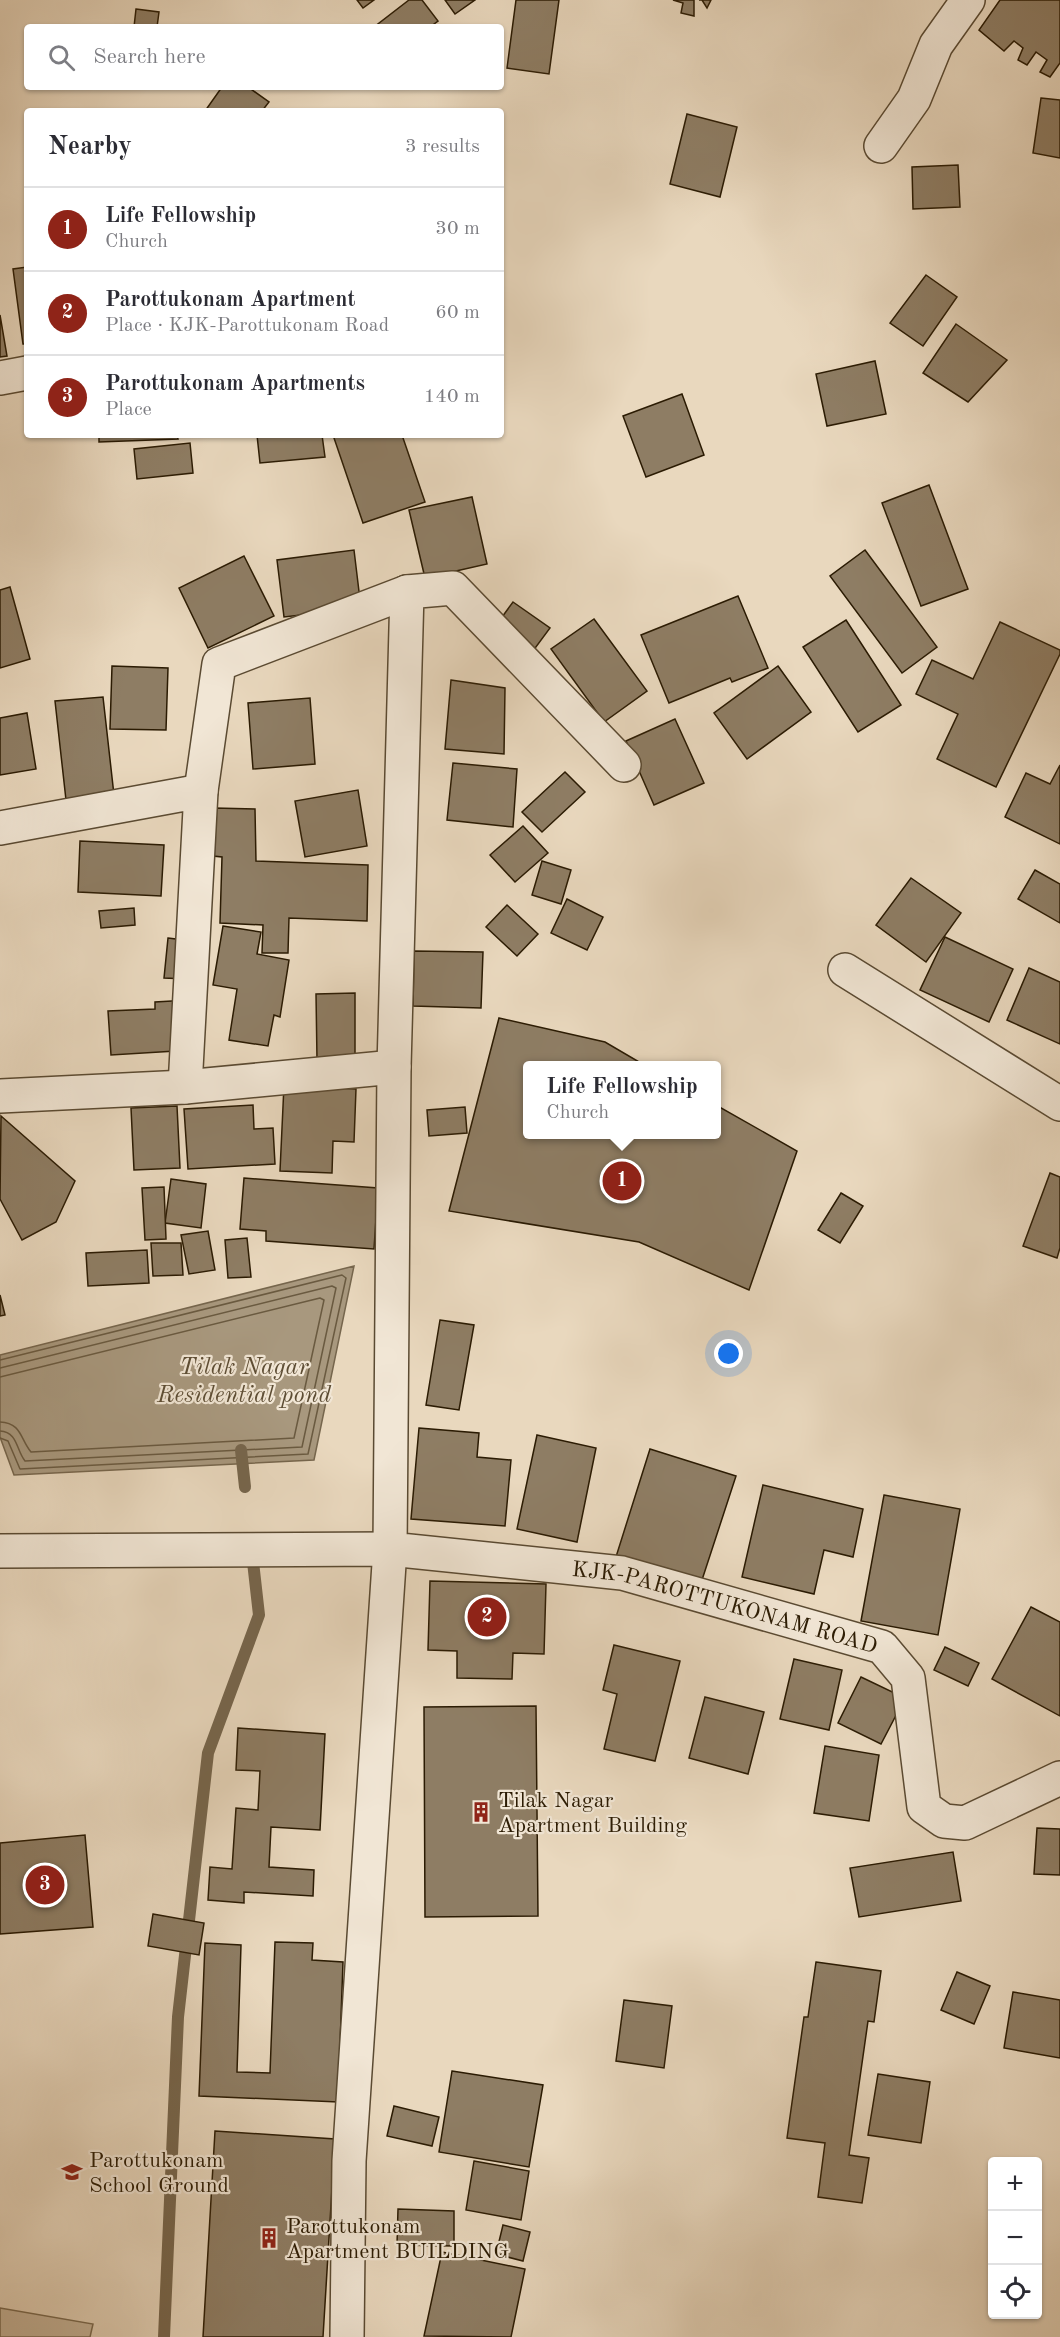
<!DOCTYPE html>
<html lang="en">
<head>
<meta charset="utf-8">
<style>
  :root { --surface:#fff; --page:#f7f7f7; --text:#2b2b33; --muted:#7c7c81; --line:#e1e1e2; --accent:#8f2418 }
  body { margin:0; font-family:"Old Standard TT",serif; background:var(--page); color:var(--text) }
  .controls { position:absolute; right:18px; bottom:18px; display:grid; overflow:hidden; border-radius:6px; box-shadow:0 2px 4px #0004 }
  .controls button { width:54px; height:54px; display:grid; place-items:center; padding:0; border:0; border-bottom:2px solid var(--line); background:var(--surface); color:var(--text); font:30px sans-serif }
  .you { position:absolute; left:729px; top:1354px; width:21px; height:21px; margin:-15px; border:4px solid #fff; border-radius:50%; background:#1a73e8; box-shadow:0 0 0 9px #1a73e833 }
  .badge { display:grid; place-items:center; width:39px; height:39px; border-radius:50%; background:var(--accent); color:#fff; font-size:20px; font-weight:700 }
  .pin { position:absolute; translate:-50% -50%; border:3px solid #fff; box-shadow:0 2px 6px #0006 }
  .popup { position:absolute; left:523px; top:1061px; width:198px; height:78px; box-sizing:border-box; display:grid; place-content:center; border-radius:6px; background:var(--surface); filter:drop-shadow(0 2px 4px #0005); font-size:20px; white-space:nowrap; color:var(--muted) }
  .popup b { font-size:22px; color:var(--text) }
  .popup::after { content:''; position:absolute; left:50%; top:100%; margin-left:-12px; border:12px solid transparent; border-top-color:var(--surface) }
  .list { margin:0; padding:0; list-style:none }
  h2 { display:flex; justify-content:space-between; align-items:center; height:78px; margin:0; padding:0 24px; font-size:26px }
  h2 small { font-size:20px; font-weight:400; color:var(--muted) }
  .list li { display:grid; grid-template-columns:39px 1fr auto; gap:18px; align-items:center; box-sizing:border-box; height:84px; padding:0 24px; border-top:2px solid var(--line) }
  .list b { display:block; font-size:22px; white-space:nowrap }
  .list p { margin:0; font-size:20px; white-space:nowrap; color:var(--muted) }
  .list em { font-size:20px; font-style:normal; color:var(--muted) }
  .icon { flex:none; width:33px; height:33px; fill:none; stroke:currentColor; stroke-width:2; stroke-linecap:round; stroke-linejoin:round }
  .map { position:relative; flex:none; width:1060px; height:2337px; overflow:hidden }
  .search { position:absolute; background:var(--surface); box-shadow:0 2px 4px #0004; left:24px; top:24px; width:480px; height:66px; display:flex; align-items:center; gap:15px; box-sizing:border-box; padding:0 21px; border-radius:6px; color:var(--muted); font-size:22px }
  .panel { position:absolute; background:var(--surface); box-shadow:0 2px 4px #0004; left:24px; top:108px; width:480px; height:330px; border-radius:6px }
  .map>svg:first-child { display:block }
  .green { fill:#c9b89e; stroke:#7a6a50; stroke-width:1.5 }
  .water { fill:#a8987e; stroke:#76664d; stroke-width:1.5 }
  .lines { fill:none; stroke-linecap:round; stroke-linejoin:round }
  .shore { stroke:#6a5a40; stroke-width:1.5 }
  .stream { stroke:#76664d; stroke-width:12 }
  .building { fill:#8e7d64; stroke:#2b1b03; stroke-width:1.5 }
  .minor-casing { stroke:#5a4a32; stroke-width:36 }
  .minor { stroke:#f1e6d5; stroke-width:33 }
  .labels { text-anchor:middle; stroke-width:4.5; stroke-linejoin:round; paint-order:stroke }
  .street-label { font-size:22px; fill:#2b1b03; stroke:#f1e6d5 }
  .poi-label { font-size:22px; fill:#2b1b03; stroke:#f1e6d5; text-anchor:start }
  .water-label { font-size:24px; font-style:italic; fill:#5d4d34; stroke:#f1e6d5 }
</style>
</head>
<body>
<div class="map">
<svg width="1060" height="2337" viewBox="0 0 1060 2337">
  <rect width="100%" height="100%" fill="#e9d8be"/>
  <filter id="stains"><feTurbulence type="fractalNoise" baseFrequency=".00333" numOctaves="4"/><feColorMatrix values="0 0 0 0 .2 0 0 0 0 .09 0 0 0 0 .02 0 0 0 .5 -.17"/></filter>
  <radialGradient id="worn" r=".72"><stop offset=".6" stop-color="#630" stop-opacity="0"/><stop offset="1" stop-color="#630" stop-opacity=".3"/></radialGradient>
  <polygon class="green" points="0,2308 93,2324 90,2337 0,2337"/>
  <polygon class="water" points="354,1266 314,1460 14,1475 0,1437 0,1355"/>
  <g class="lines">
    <g class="shore">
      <polyline points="0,1360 342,1275 346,1278 308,1454 20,1469 8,1441 0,1438"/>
      <path d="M0 1368 332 1286 336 1288 302 1447 25 1461C16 1450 18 1432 0 1431"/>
      <path d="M0 1377 320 1298 324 1300 294 1438 31 1452C20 1439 22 1423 0 1422"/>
    </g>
    <g class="stream">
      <polyline points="241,1450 245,1487"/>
      <polyline points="164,2337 178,2017 208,1753 259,1615 252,1553"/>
    </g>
  </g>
  <g class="building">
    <polygon points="357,0 374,0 363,8"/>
    <polygon points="409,0 422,0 438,21 430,27 374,27"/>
    <polygon points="445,0 475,0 455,14"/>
    <polygon points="516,0 559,0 549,74 507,68"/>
    <polygon points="673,0 694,0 694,16 681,13 683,3"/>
    <polygon points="699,0 711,0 707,8 702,0"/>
    <polygon points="1000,0 1060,0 1060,63 1050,77 1040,72 1047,60 1036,52 1027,65 1018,60 1023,48 1014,41 1004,51 979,30"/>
    <polygon points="136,9 159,12 157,27 134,27"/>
    <polygon points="222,87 248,87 269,102 262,111 205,111"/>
    <polygon points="1041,98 1060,100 1060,158 1033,153"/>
    <polygon points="687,114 737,127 720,197 670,184"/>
    <polygon points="958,165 960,207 913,209 912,167"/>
    <polygon points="27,267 27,344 23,344 13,269"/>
    <polygon points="926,275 957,297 923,346 890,323"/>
    <polygon points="0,315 7,356 0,357"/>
    <polygon points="956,324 1007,360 968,402 923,373"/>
    <polygon points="875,361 886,414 827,426 816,374"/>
    <polygon points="682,394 704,455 646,477 623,416"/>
    <polygon points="99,435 177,435 178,439 99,442"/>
    <polygon points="257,435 322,435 325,457 260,463"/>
    <polygon points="333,435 402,435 425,502 363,523"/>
    <polygon points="190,443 193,473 137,479 134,449"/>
    <polygon points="929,485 968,589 921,606 882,503"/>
    <polygon points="472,497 487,564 425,578 409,510"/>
    <polygon points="354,550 361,608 284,617 277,560"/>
    <polygon points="865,550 937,647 902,673 830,576"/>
    <polygon points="244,556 274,616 208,648 179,588"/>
    <polygon points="10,587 30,659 0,668 0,590"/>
    <polygon points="738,596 768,668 732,682 730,678 669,703 641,635"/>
    <polygon points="513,602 550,628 530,655 494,628"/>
    <polygon points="594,619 647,691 604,722 551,649"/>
    <polygon points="846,620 901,705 858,732 803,647"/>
    <polygon points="1000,622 1060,650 1060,654 996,787 937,759 958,714 916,694 932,660 973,679"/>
    <polygon points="112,666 168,668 166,730 110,729"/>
    <polygon points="778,666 811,712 747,759 714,713"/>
    <polygon points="451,680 505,688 504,754 445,749"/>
    <polygon points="103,697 114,795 66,800 55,701"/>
    <polygon points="310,698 315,764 253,769 248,703"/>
    <polygon points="27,713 36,769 0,775 0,718"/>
    <polygon points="675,719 704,783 654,805 626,741"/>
    <polygon points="453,763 517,769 513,827 447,820"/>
    <polygon points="1060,765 1060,844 1005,817 1026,773 1050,784"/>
    <polygon points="565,772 585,792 542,832 522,812"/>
    <polygon points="358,790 367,846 305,857 295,801"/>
    <polygon points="214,808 255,809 256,861 368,865 367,921 289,918 288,953 262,953 263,925 220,923 222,857 213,856"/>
    <polygon points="523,826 548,853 515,882 490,855"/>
    <polygon points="80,841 164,845 161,896 78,892"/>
    <polygon points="542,861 571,870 561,904 532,895"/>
    <polygon points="1035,870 1060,884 1060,923 1018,899"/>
    <polygon points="911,878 961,913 926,962 876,925"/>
    <polygon points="567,899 603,917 587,950 551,933"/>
    <polygon points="507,905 538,934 517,956 486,927"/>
    <polygon points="134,908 135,925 101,928 99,911"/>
    <polygon points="223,926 261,932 257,954 289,960 280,1017 274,1015 268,1046 229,1040 237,989 213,985"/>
    <polygon points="945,937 1013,969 989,1022 920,990"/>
    <polygon points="168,938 191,941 187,979 164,978"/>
    <polygon points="414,951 483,952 481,1008 413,1006"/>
    <polygon points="1029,968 1060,982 1060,1044 1007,1020"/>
    <polygon points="355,993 355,1059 317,1060 316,994"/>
    <polygon points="189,1000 192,1050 111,1055 108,1011 155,1009 155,1002"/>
    <polygon points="499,1018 605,1042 646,1066 528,1066 528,1134 716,1134 716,1105 797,1151 749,1290 639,1242 449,1211"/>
    <polygon points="284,1085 356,1089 354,1142 333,1141 332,1173 280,1171"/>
    <polygon points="253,1105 254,1129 273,1128 275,1164 188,1169 184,1109"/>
    <polygon points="177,1106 180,1168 134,1170 131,1108"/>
    <polygon points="465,1107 467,1133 429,1136 427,1110"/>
    <polygon points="1,1116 75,1181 56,1222 22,1240 0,1199"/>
    <polygon points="1050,1173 1060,1177 1060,1248 1057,1258 1023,1246"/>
    <polygon points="244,1178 378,1188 374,1249 266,1241 266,1231 240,1229"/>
    <polygon points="171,1179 206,1184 201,1228 165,1223"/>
    <polygon points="164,1187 166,1239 145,1240 142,1188"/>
    <polygon points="841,1193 863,1206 840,1243 818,1230"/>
    <polygon points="208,1231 215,1270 189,1274 181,1235"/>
    <polygon points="247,1238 251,1277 228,1278 225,1240"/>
    <polygon points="151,1243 181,1243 183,1275 153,1276"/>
    <polygon points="147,1250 149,1283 88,1286 86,1253"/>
    <polygon points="0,1295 5,1315 0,1316"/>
    <polygon points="440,1320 474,1325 459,1410 426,1405"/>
    <polygon points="419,1428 479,1433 477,1457 511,1460 505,1526 411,1519"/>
    <polygon points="537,1435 596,1448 577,1542 517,1529"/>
    <polygon points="650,1449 736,1476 700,1586 615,1560"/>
    <polygon points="763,1485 863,1509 853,1557 824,1550 814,1594 742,1577"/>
    <polygon points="884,1495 960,1509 938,1635 861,1621"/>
    <polygon points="430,1581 546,1584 544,1654 513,1653 512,1679 457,1678 457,1651 428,1650"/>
    <polygon points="1031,1607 1060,1622 1060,1716 992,1679"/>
    <polygon points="614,1645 680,1661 655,1761 604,1749 617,1694 603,1690"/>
    <polygon points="945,1647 979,1663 968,1686 934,1670"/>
    <polygon points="794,1659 842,1670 829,1730 780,1719"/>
    <polygon points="861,1677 905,1698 881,1744 838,1723"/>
    <polygon points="705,1697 764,1712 748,1774 689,1758"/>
    <polygon points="536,1706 538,1916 425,1917 424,1707"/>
    <polygon points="238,1728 325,1734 320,1830 271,1827 269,1867 314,1870 313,1896 244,1892 244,1903 208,1900 210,1867 232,1869 236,1808 258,1810 260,1771 236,1770"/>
    <polygon points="825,1746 879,1755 869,1821 814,1813"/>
    <polygon points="1037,1828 1060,1829 1060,1875 1034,1874"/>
    <polygon points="85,1835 93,1927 0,1934 0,1843"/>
    <polygon points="953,1852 961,1901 859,1917 850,1868"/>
    <polygon points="153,1914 204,1923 199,1955 148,1946"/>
    <polygon points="275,1942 313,1943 312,1960 343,1962 338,2102 199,2096 205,1943 241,1945 237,2072 270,2073"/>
    <polygon points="816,1962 881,1971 874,2022 868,2021 849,2155 869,2158 862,2203 818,2197 825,2143 787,2138 804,2017 808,2017"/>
    <polygon points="957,1972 990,1986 974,2024 941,2010"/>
    <polygon points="1013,1992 1060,2000 1060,2058 1004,2048"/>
    <polygon points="624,2000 672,2006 664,2068 616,2061"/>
    <polygon points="452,2071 543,2085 529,2167 439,2152"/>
    <polygon points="878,2074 930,2082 921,2143 868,2135"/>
    <polygon points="394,2106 439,2117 432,2146 387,2136"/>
    <polygon points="215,2131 335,2139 323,2337 203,2337"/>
    <polygon points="474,2161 529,2171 521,2220 466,2210"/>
    <polygon points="398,2209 454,2211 454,2246 397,2245"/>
    <polygon points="503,2225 530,2232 523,2261 496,2254"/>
    <polygon points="442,2252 525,2269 511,2337 424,2336"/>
  </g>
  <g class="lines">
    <g class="minor-casing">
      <g id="minor">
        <polyline points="881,146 914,99 936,45 968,0"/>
        <polyline points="0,378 27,373"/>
        <polyline points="201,791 219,664 407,592"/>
        <polyline points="0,828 201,791 185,1087"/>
        <polyline points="845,970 1060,1104"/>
        <polyline points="394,1067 407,592 453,588 624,765"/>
        <path id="s1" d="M0 1096 185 1087 394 1067 390 1549 622 1573 882 1647 908 1678 924 1807 944 1821 965 1823 1060 1778"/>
        <polyline points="0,1551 390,1549 349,2161 347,2337"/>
      </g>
    </g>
    <use href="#minor" class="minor"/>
  </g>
  <defs>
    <g id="building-bare" transform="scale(1.62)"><path d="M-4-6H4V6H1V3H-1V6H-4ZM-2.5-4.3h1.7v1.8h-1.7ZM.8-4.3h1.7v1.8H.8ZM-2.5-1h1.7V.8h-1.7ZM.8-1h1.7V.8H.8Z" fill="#8f2418" stroke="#f1e6d5" stroke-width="2.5" paint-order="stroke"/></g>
    <g id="school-bare" transform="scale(1.62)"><path d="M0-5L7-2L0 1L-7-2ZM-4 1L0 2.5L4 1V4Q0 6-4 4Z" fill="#8f2418" stroke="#f1e6d5" stroke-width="2.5" paint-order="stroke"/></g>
  </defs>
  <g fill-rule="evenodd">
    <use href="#building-bare" x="481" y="1812"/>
    <use href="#school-bare" x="72" y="2172"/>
    <use href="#building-bare" x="269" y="2238"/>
  </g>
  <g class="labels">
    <g class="street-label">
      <text dy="8" stroke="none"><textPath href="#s1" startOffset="1218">KJK-PAROTTUKONAM ROAD</textPath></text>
    </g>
    <g class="poi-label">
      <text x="498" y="1807">Tilak Nagar<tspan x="498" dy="25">Apartment Building</tspan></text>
      <text x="89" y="2167">Parottukonam<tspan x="89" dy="25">School Ground</tspan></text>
      <text x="286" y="2233">Parottukonam<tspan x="286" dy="25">Apartment BUILDING</tspan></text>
    </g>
    <g class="water-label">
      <text x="244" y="1374">Tilak Nagar<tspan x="244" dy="28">Residential pond</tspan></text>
    </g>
  </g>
  <rect width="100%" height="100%" filter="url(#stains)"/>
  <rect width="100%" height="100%" fill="url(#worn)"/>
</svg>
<div class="controls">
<button>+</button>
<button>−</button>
<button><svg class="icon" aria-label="locate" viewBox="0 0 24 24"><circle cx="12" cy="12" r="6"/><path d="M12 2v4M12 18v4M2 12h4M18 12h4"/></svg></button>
</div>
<div class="you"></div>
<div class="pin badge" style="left:622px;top:1181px">1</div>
<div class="popup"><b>Life Fellowship</b>Church</div>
<div class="pin badge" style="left:487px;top:1617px">2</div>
<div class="pin badge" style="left:45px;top:1885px">3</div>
<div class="search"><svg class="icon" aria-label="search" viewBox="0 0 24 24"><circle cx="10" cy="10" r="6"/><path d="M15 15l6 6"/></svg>Search here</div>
<section class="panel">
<h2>Nearby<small>3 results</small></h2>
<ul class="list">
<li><span class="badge">1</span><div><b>Life Fellowship</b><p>Church</p></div><em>30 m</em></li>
<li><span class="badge">2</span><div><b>Parottukonam Apartment</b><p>Place · KJK-Parottukonam Road</p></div><em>60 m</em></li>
<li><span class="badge">3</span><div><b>Parottukonam Apartments</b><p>Place</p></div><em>140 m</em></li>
</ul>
</section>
</div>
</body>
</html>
